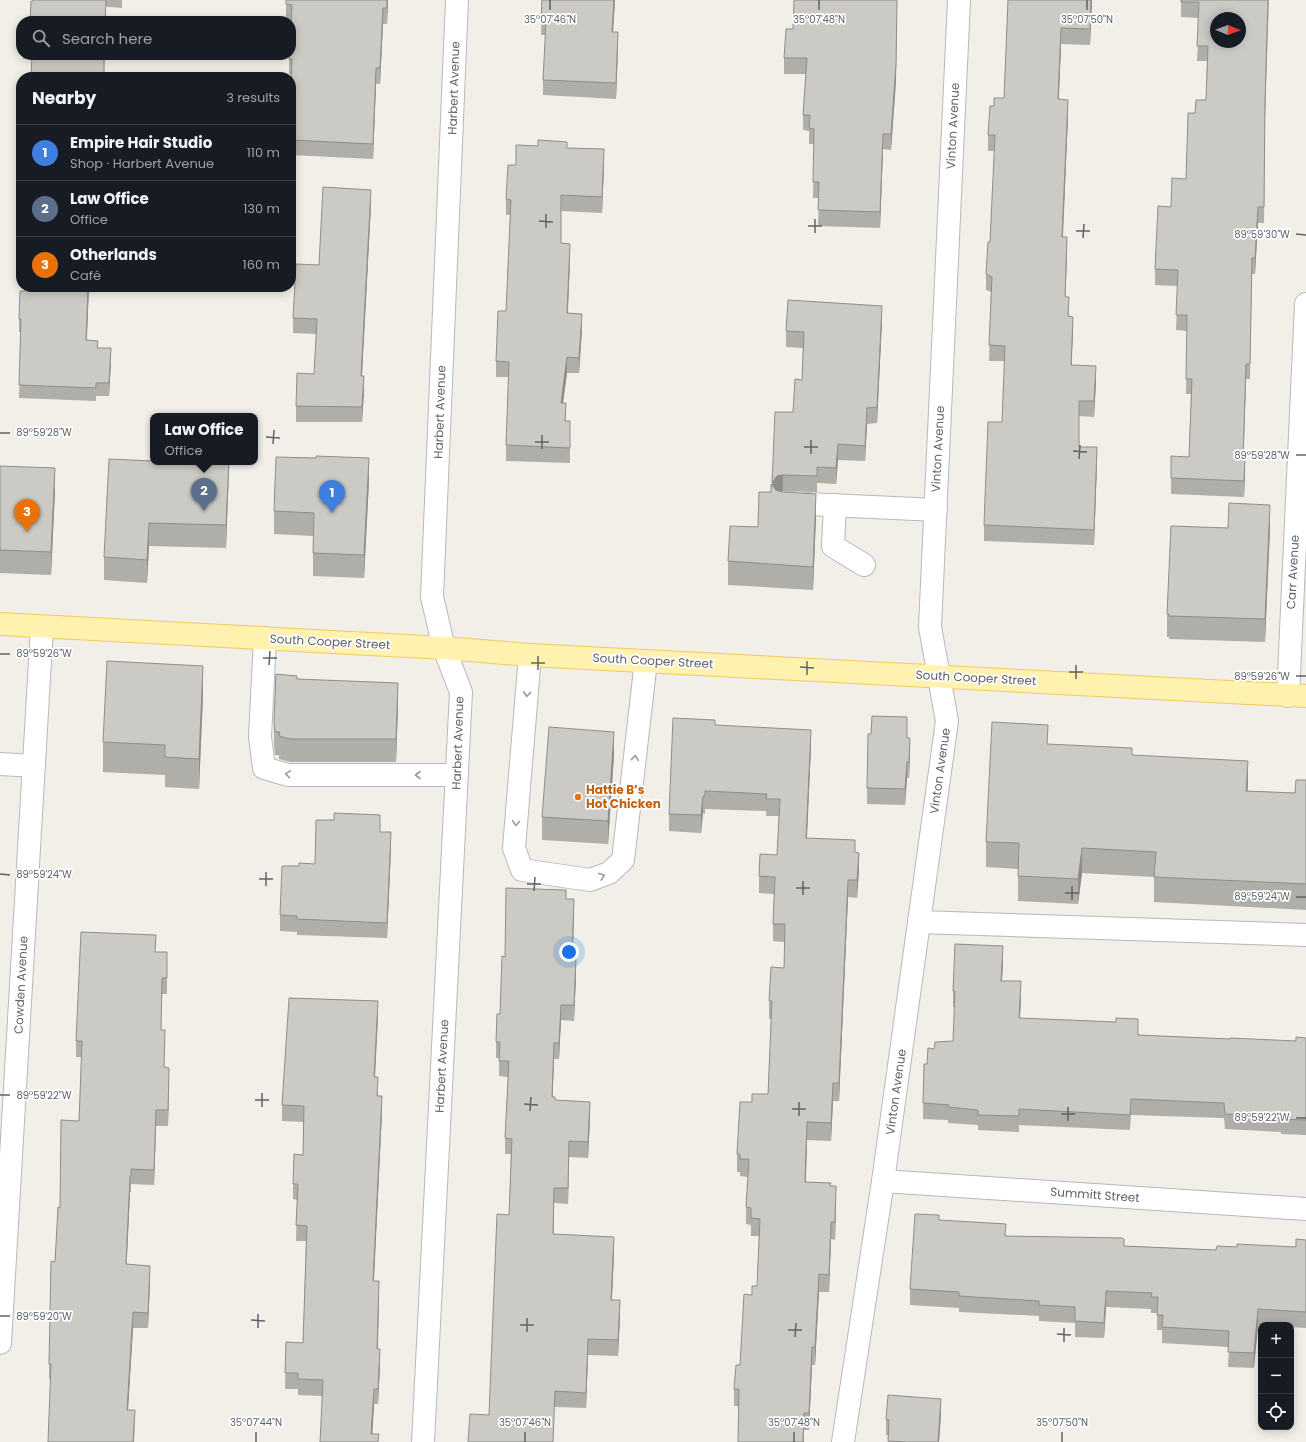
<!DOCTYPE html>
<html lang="en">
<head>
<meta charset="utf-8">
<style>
  :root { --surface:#171b24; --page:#20242c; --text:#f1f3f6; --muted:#9ea1a6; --line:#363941; --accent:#ea580c }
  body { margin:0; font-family:Poppins,sans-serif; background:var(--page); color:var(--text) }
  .controls { position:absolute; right:12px; bottom:12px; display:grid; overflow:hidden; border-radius:8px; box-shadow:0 2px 10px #0003 }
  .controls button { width:36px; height:36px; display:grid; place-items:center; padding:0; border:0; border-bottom:1px solid var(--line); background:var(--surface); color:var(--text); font:20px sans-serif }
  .compass { position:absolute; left:1210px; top:12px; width:36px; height:36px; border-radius:50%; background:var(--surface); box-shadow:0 2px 10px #0003; rotate:91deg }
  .you { position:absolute; left:569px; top:952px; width:14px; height:14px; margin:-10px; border:3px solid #fff; border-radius:50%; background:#1a73e8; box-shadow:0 0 0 6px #1a73e833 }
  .badge { display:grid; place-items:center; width:26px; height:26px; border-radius:50%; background:var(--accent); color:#fff; font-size:13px; font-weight:700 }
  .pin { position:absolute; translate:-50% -33px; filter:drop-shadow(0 1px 2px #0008) }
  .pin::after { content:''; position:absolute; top:21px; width:14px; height:12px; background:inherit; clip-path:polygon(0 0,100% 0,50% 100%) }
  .popup { position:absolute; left:150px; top:413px; width:108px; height:52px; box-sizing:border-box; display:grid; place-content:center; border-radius:8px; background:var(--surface); filter:drop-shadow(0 1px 3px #0005); font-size:13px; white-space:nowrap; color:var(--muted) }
  .popup b { font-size:15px; color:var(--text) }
  .popup::after { content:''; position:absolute; left:50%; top:100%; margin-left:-8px; border:8px solid transparent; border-top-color:var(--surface) }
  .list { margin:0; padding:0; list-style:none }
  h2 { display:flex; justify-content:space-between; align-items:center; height:52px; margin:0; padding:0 16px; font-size:17px }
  h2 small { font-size:13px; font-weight:400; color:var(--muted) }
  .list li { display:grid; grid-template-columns:26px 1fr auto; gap:12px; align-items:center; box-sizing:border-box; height:56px; padding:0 16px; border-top:1px solid var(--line) }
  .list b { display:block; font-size:15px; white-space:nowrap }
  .list p { margin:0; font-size:13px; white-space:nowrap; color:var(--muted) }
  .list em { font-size:13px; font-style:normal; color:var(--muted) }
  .icon { flex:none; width:22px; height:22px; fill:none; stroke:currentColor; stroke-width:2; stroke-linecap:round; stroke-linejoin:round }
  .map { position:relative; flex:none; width:1306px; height:1442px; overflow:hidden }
  .search { position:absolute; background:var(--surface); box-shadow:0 2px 10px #0003; left:16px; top:16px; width:280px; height:44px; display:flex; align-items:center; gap:10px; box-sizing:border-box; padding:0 14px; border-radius:16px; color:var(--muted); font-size:15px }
  .panel { position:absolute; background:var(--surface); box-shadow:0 2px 10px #0003; left:16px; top:72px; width:280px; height:220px; border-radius:16px }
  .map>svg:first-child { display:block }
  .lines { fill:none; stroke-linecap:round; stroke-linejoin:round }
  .minor-casing { stroke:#b5b8bc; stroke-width:24 }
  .major-casing { stroke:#f2c960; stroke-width:24 }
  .minor { stroke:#fff; stroke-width:22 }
  .major { stroke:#fff2af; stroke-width:22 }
  .wall { fill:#afaea9 }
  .shaded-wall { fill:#8f8d8a }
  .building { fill:#cccac5; stroke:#8f8d8a; fill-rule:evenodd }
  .oneway { stroke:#979a9d }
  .ticks { fill:none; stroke:#5f6368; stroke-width:1.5 }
  .food-dot { fill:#e8710a; stroke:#fff; stroke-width:1.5 }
  .labels { text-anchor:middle; stroke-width:3.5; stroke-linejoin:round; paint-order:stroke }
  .street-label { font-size:12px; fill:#5f6368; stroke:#fff }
  .food-label { font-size:12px; font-weight:bold; fill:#c56008; stroke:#fff; text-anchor:start }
  .ticks-label { font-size:10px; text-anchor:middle; fill:#5f6368; stroke:#fff; stroke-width:3.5; stroke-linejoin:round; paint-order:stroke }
</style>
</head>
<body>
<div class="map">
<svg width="1306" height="1442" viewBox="0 0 1306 1442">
  <rect width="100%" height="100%" fill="#f1efe8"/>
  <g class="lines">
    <g class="minor-casing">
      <g id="minor">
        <polyline points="787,503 936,510"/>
        <polyline points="835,505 833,546 864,565"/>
        <polyline points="265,638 260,737 264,768 288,775 457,775"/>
        <polyline points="530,655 514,848 522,870 590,880 609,873 623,860 646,661"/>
        <polyline points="1288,696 1306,304"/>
        <polyline points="0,764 34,766"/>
        <polyline points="919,922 1306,935"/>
        <polyline points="883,1181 1306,1209"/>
        <polyline points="0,1343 42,627"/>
        <polyline points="423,1442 461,692 444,648 432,597 457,0"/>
        <polyline points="843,1442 883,1181 947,721 930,627 959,0"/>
      </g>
    </g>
    <g class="major-casing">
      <polyline id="major" points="0,624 444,648 530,655 1306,696"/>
    </g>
    <use href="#minor" class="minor"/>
    <use href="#major" class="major"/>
  </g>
  <g class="wall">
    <polygon points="33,0 122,0 122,8 33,1"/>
    <polygon points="388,0 387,24 383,24 380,84 376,84 373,159 291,155 292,75 289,74 289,59 291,20 286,20 286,4"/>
    <polygon points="542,0 615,0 613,32 618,48 616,99 543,95 543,80 546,35 541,35"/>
    <polygon points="1008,0 1092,0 1090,45 1061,44 1059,99 1068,116 1063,237 1067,253 1065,297 1069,316 1073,332 1071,365 1096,382 1094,417 1079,416 1079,447 1097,463 1094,545 984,541 984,525 1002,422 1005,361 989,361 991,292 986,290 986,274 990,242 995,151 988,151 988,135 994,106 1004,98"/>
    <polygon points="1181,0 1269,0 1265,117 1264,223 1258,223 1255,274 1252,274 1250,379 1246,379 1243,459 1245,474 1244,497 1171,494 1171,478 1189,457 1191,394 1186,394 1187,331 1176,330 1178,286 1155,285 1155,269 1171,207 1186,179 1195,113 1206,100 1207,61 1197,61 1199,18 1181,17"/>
    <polygon points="793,29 896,81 891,150 883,149 880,228 818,226 819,198 813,198 814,144 809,144 809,131 803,130 803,115 806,74 784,74 784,58"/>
    <polygon points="23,55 105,55 104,73 110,77 32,59 23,59"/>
    <polygon points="567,148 604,165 602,213 561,211 561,243 570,259 568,313 582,330 579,373 567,373 563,403 566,421 570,421 570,463 506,461 506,445 509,377 496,377 496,361 506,311 510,215 506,215 506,199 516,165"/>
    <polygon points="371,205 362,376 364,392 362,422 296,422 296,406 314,374 316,334 293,333 293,318 319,265"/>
    <polygon points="25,287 89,287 87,340 98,348 111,361 109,396 96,396 96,401 19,398 21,332 19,332 19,319 25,291"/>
    <polygon points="882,321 877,423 867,424 865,461 838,460 836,484 817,483 817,492 783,491 780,491 816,517 813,590 728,585 728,561 758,527 771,492 772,484 793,412 802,380 803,348 786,347 786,331"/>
    <polygon points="229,462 226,548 149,546 147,583 104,580 104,557 185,463"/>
    <polygon points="0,466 55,491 51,575 0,573"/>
    <polygon points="369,481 364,578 313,576 313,536 274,534 274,511"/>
    <polygon points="1228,528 1270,528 1265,642 1169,639 1169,637 1167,637 1167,614"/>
    <polygon points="297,679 398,706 396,762 290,762 279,759 279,755 275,755 274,745 274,722"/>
    <polygon points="203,696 199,789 165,787 165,775 103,772 103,742"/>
    <polygon points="715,725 811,747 807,838 855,853 859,870 857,898 848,897 839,1101 833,1101 831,1141 807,1140 806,1182 831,1186 836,1204 835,1240 831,1239 829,1292 819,1292 815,1365 812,1365 809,1430 804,1430 804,1442 738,1442 739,1406 734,1406 734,1389 740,1365 752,1295 757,1286 759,1236 751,1236 751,1225 746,1224 746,1207 748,1177 740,1176 740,1172 737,1172 737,1154 752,1102 768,1094 771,1019 769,1019 769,1001 784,968 785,942 773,941 773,924 774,894 759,893 759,876 777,855 779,816 766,816 766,811 705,809 705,814 703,813 701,833 669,831 669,814"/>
    <polygon points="907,738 910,753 909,778 907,778 905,805 867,804 867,788"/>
    <polygon points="1048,744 1132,755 1247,791 1295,793 1306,780 1306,910 1154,902 1154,877 1082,873 1078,904 1018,901 1018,869 986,867 986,842"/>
    <polygon points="614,755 608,844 542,840 542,817"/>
    <polygon points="380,832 391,848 387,938 297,935 297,932 280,931 280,915 299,866 315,864"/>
    <polygon points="566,899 574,915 572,959 576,975 574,1021 561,1020 559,1059 554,1059 552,1097 555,1100 590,1118 588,1158 569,1157 568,1204 554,1203 554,1234 614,1253 612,1300 620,1316 618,1356 588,1355 586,1408 555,1407 489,1415 509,1215 511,1154 505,1154 505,1138 508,1077 499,1076 499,1058 496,1058 496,1042 500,1014"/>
    <polygon points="156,952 167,968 167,994 162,994 161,1030 164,1067 169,1083 168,1126 156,1126 154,1185 131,1184 131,1192 130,1192 126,1265 150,1281 148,1328 133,1328 128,1410 135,1426 51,1379 49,1379 49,1364 55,1262 60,1208 79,1121 82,1057 76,1057 76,1041"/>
    <polygon points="1003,961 1002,981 1021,997 1020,1018 1138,1035 1230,1039 1296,1041 1306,1038 1306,1135 1281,1134 1281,1132 1225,1129 1224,1118 1131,1115 1130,1130 1019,1125 1019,1132 978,1130 978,1125 948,1123 948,1120 923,1119 923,1103 927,1064 934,1049 953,1041 955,1007 953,1007 953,991"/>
    <polygon points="378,1016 375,1077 378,1096 382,1112 374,1281 379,1297 378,1349 380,1365 378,1404 374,1404 372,1434 379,1442 322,1396 298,1395 298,1389 285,1389 286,1342 303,1343 306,1241 296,1241 297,1200 293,1199 293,1184 303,1155 303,1122 282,1121 282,1105"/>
    <polygon points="939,1220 1006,1236 1124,1246 1216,1250 1237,1247 1296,1247 1306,1240 1306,1328 1291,1327 1291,1325 1258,1325 1254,1368 1228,1367 1229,1347 1162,1343 1162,1330 1157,1330 1157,1313 1151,1313 1151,1309 1106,1307 1104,1338 1075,1337 1075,1323 1039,1321 1039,1316 959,1312 959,1308 910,1305 910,1289"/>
    <polygon points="941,1414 939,1442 888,1442 888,1435 886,1435 886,1419"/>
  </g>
  <g class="shaded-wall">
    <polygon points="387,0 388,0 387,24"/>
    <polygon points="614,0 615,0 612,48 612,32"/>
    <polygon points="897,0 896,81 891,150 891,134"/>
    <polygon points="1091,0 1092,0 1090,45 1090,29"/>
    <polygon points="1268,0 1265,117 1264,223 1265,101"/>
    <polygon points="383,8 383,24 380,84 380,68"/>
    <polygon points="1061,28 1061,44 1058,115 1058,99"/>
    <polygon points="618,32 618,48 616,99 616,83"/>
    <polygon points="376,68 376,84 373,159 373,144"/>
    <polygon points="1068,100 1068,116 1062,253 1062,237"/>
    <polygon points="883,134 883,149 880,228 880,212"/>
    <polygon points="604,149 604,165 602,213 602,197"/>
    <polygon points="371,190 371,205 361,392 361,376"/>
    <polygon points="1258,207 1258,223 1255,274 1255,258"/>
    <polygon points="1067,237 1067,253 1065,313 1065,297"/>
    <polygon points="570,244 570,259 567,329 567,313"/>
    <polygon points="88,287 89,287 86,353 86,340"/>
    <polygon points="882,306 882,321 877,423 877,407"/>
    <polygon points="582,314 582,330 579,373 579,358"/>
    <polygon points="1073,317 1073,332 1071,381 1071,365"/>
    <polygon points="111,348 111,361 109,396 109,383"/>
    <polygon points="567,357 567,373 561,418 561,403"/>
    <polygon points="1246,364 1246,379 1243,474 1243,459"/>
    <polygon points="1096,366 1096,382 1094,417 1094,401"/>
    <polygon points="364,376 364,392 362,422 362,407"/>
    <polygon points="867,408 867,424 865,461 865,446"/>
    <polygon points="838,444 838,460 836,484 836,468"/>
    <polygon points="1097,447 1097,463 1094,545 1094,530"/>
    <polygon points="369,458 369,481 364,578 364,555"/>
    <polygon points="1245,459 1245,474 1244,497 1244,481"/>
    <polygon points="229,462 229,471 226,548 226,525"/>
    <polygon points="55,468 55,491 51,575 51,552"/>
    <polygon points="783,475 783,491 777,492 772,498 772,483 777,476"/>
    <polygon points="816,494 816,517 813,590 813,567"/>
    <polygon points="1270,505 1270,528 1265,642 1265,619"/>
    <polygon points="149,523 149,546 147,583 147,560"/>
    <polygon points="203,666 203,696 199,789 199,759"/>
    <polygon points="398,683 398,706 396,762 396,739"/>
    <polygon points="811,730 811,747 806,855 806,838"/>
    <polygon points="614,732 614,755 608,844 608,821"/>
    <polygon points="910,738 910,753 909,778 909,762"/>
    <polygon points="1248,761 1248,786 1246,816 1246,791"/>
    <polygon points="907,762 907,778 905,805 905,789"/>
    <polygon points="703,796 703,813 701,833 701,815"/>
    <polygon points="391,832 391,848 387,938 387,923"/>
    <polygon points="1082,848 1082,873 1078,904 1078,879"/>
    <polygon points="859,853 859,870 857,898 857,880"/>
    <polygon points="848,880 848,897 839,1101 839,1083"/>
    <polygon points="574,899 574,915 572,974 572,959"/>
    <polygon points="1003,946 1003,961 1001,996 1001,981"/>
    <polygon points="576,959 576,975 574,1021 574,1005"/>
    <polygon points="1021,981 1021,997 1019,1034 1019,1018"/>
    <polygon points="378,1001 378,1016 374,1093 374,1077"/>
    <polygon points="561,1005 561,1020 559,1059 559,1043"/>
    <polygon points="554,1043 554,1059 552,1113 552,1097"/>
    <polygon points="169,1068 169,1083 168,1126 168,1110"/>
    <polygon points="833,1083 833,1101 831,1141 831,1123"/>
    <polygon points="382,1096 382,1112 373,1297 373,1281"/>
    <polygon points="590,1102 590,1118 588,1158 588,1142"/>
    <polygon points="156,1110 156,1126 154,1185 154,1170"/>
    <polygon points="807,1122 807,1140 805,1199 805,1182"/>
    <polygon points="569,1141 569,1157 568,1204 568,1188"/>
    <polygon points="130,1176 130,1192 126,1280 126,1264"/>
    <polygon points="836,1186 836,1204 835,1240 835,1222"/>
    <polygon points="831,1222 831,1239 829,1292 829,1275"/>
    <polygon points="614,1237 614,1253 611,1316 611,1300"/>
    <polygon points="150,1266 150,1281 148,1328 148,1313"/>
    <polygon points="819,1274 819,1292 815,1365 815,1347"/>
    <polygon points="379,1281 379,1297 377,1365 377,1349"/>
    <polygon points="1106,1291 1106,1307 1104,1338 1104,1323"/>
    <polygon points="620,1300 620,1316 618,1356 618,1340"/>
    <polygon points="1258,1309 1258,1325 1254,1368 1254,1353"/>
    <polygon points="133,1312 133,1328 127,1425 127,1410"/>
    <polygon points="588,1339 588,1355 586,1408 586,1393"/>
    <polygon points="812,1347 812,1365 809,1430 809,1413"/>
    <polygon points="380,1349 380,1365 378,1404 378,1389"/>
    <polygon points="374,1389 374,1404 372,1442 371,1434"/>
    <polygon points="941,1399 941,1414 939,1442 938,1442"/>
    <polygon points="135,1410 134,1442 133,1442"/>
    <polygon points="804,1413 804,1442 803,1442"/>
  </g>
  <g class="building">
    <polygon points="33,0 106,0 105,21 30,21 31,1 33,1"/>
    <polygon points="286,0 387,0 387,8 383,8 380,68 376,68 373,144 291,140 291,85 292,59 289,59 289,55 291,55 291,24 292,5 286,4"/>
    <polygon points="542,0 614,0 612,32 618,32 616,83 543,80 546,20 541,19"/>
    <polygon points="794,0 897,0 896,65 891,134 883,134 880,212 818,210 819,182 813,182 814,129 809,128 810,115 803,115 807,58 784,58 786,29 793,29"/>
    <polygon points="1008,0 1091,0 1090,29 1061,28 1058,99 1068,100 1062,237 1067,237 1065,297 1069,297 1068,316 1073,317 1071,365 1096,366 1094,401 1079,401 1079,447 1097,447 1094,530 984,525 988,422 1002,422 1005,346 989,345 992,277 986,274 988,242 990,242 995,135 988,135 990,106 994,106 994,98 1004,98"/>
    <path d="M1181 0H1268L1265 101 1264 207H1258L1255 258H1252L1250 364H1246L1243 459H1245L1244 481 1171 478V456L1189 457 1192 379H1186L1187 315H1176L1178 270 1155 269 1158 206 1171 207 1172 178 1186 179 1188 113H1195L1196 100H1206L1208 46H1197L1199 2H1181ZM1216 18H1240V42H1216Z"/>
    <polygon points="32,55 104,55 104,73 110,73 110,77 31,77"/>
    <polygon points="538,140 567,142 567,148 604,149 602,197 561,195 561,243 570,244 567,313 582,314 579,358 567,357 561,403 566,403 565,421 570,421 570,448 506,445 509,362 496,361 498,311 506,311 511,200 506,199 508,165 516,165 516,145 538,146"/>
    <polygon points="323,187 371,190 361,376 364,376 362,407 296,406 297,373 314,374 317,319 293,318 296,264 319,265"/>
    <polygon points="25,287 88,287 86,340 98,341 97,348 111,348 109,383 96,383 96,388 19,385 21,319 19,319 20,291 25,291"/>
    <polygon points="788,300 882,306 877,407 867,408 865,446 838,444 836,468 817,467 817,476 783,475 777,476 772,483 775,412 793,412 795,379 802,380 804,332 786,331"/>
    <polygon points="316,456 369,458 364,555 313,553 314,513 274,511 276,457 316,458"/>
    <polygon points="109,459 153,461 153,462 185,463 185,462 229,462 226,525 149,523 147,560 104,557"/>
    <polygon points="0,466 55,468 51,552 0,550"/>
    <polygon points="771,484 776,490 782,492 816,494 813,567 728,561 730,526 758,527 759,492 771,492"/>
    <polygon points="1229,503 1270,505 1265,619 1169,616 1169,614 1167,614 1171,526 1228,528"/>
    <polygon points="107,661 203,666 199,759 165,757 165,745 103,742"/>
    <polygon points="276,674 297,676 297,679 398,683 396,739 290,739 279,736 280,732 275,732 274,722"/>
    <polygon points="872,716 907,717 907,738 910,738 909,762 907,762 905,789 867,788 868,734 871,734"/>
    <polygon points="673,718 715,720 715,725 811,730 806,838 855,840 855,852 859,853 857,880 848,880 839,1083 833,1083 831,1123 807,1122 805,1182 831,1183 830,1186 836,1186 835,1222 831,1222 829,1275 819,1274 815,1347 812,1347 809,1413 804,1413 803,1442 738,1442 739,1389 734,1389 736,1365 740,1365 744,1294 752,1295 752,1286 757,1286 760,1219 751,1218 751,1208 746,1207 749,1159 740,1159 740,1154 737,1154 740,1102 752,1102 752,1094 768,1094 772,1001 769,1001 771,967 784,968 785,924 773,924 775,877 759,876 760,854 777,855 780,799 766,799 767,794 705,791 705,796 703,796 701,815 669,814"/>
    <polygon points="992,722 1048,725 1047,744 1132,748 1132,755 1248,761 1246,791 1295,793 1296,780 1306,780 1306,884 1154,877 1156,852 1082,848 1078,879 1018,876 1019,843 986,842"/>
    <polygon points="549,727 614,732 608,821 542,817"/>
    <polygon points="334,813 380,815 380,832 391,832 387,923 297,919 297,916 280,915 282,866 299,866 299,863 315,864 316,820 334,820"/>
    <polygon points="506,888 566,890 566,899 574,899 572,959 576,959 574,1005 561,1005 559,1043 554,1043 552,1097 555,1097 555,1100 590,1102 588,1142 569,1141 568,1188 554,1188 553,1234 614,1237 611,1300 620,1300 618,1340 588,1339 586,1393 555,1391 553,1442 468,1442 470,1414 489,1415 497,1214 509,1215 512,1139 505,1138 509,1061 499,1061 500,1042 496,1042 497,1014 500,1014 502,956 505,957"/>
    <polygon points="81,932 156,935 155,952 167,952 167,978 162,978 161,1030 165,1030 164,1067 169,1068 168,1110 156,1110 154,1170 131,1169 131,1176 130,1176 126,1264 150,1266 148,1313 133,1312 127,1410 135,1410 133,1442 48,1442 51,1364 49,1364 51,1261 55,1262 58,1207 60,1208 61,1120 79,1121 82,1041 76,1041"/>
    <polygon points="955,944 1003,946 1001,981 1021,981 1019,1018 1116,1022 1116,1018 1138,1019 1138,1035 1230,1039 1230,1038 1296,1041 1296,1037 1306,1038 1306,1120 1281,1119 1281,1116 1225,1114 1224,1103 1131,1099 1130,1115 1019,1109 1019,1116 978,1115 978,1110 948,1107 949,1105 923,1103 924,1064 927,1064 928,1048 934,1049 935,1042 953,1041 955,991 953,991"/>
    <polygon points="289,998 378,1001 374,1077 378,1077 377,1096 382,1096 373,1281 379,1281 377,1349 380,1349 378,1389 374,1389 371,1434 379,1434 378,1442 320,1442 323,1380 298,1379 298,1373 285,1373 286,1342 303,1343 307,1226 296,1225 298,1184 293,1184 294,1154 303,1155 304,1106 282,1105"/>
    <polygon points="915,1214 939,1215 939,1220 1006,1224 1005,1236 1122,1238 1124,1239 1124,1246 1216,1250 1217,1246 1237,1247 1237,1244 1296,1247 1296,1239 1306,1240 1306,1312 1258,1309 1254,1353 1228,1352 1229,1331 1162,1327 1163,1315 1157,1315 1158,1297 1151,1297 1152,1293 1106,1291 1104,1323 1075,1321 1075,1307 1039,1305 1039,1301 959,1296 959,1292 910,1289"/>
    <polygon points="888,1395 941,1399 938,1442 907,1442 888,1441 889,1420 886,1419"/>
  </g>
  <defs><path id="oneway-chevron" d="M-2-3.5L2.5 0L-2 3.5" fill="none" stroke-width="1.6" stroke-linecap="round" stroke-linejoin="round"/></defs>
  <g class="oneway">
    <use href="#oneway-chevron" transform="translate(527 694) rotate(94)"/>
    <use href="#oneway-chevron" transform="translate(635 758) rotate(-84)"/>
    <use href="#oneway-chevron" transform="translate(288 774) rotate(-171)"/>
    <use href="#oneway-chevron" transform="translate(418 775) rotate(-180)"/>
    <use href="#oneway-chevron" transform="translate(516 823) rotate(95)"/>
    <use href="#oneway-chevron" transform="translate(602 876) rotate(-20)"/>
  </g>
  <path class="ticks" d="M550 10V0M819 10V0M1087 10V0M539 221 553 222M808 226H822M546 228V214M1076 231H1090M815 233V219M1296 234 1306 235M1083 238 1084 224M0 433H10M266 437 280 438M535 442H549M273 444 274 430M804 447H818M542 449V435M1073 451 1087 452M811 454V440M1296 455H1306M1079 459 1080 445M0 654H10M263 658H277M531 663H545M269 665 270 651M800 667 814 668M538 670V656M1069 672H1083M807 675V661M1296 676H1306M1076 679V665M0 874 10 875M259 879H273M527 884H541M266 886V872M796 888H810M534 891 535 877M1065 893H1079M803 895V881M1296 897H1306M1072 900V886M0 1095H10M255 1100H269M524 1104 538 1105M262 1107V1093M792 1109H806M530 1111 531 1097M1061 1114H1075M799 1116V1102M1296 1118H1306M1068 1121V1107M0 1316H10M251 1320 265 1321M520 1325H534M258 1328V1314M788 1330H802M527 1332V1318M1057 1334 1071 1335M795 1337 796 1323M1064 1342V1328M256 1442V1432M525 1442V1432M794 1442V1432M1062 1442V1432"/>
  <circle class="food-dot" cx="578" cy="797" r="4"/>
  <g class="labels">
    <g class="street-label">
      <text transform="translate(454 88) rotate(-88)" y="4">Harbert Avenue</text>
      <text transform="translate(953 126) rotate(-87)" y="4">Vinton Avenue</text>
      <text transform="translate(440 412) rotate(-88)" y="4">Harbert Avenue</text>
      <text transform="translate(938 449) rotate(-87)" y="4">Vinton Avenue</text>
      <text transform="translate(1293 572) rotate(-87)" y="4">Carr Avenue</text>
      <text transform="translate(330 642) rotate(3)" y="4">South Cooper Street</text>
      <text transform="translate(653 661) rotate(3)" y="4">South Cooper Street</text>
      <text transform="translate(976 678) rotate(3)" y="4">South Cooper Street</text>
      <text transform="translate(458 743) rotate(-88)" y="4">Harbert Avenue</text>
      <text transform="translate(940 771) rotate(-82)" y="4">Vinton Avenue</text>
      <text transform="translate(21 985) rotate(-87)" y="4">Cowden Avenue</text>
      <text transform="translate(442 1066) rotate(-87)" y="4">Harbert Avenue</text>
      <text transform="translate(896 1092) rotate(-82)" y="4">Vinton Avenue</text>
      <text transform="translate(1095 1195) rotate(4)" y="4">Summitt Street</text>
    </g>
    <g class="food-label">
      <text x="586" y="794">Hattie B’s<tspan x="586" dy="14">Hot Chicken</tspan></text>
    </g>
  </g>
  <g class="ticks-label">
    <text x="550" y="23">35°07'46"N</text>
    <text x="819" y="23">35°07'48"N</text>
    <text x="1087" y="23">35°07'50"N</text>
    <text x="1262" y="238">89°59'30"W</text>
    <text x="44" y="436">89°59'28"W</text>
    <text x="1262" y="459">89°59'28"W</text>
    <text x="44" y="657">89°59'26"W</text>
    <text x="1262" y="680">89°59'26"W</text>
    <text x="44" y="878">89°59'24"W</text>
    <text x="1262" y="900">89°59'24"W</text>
    <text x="44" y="1099">89°59'22"W</text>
    <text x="1262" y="1121">89°59'22"W</text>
    <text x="44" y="1320">89°59'20"W</text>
    <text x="256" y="1426">35°07'44"N</text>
    <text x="525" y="1426">35°07'46"N</text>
    <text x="794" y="1426">35°07'48"N</text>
    <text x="1062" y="1426">35°07'50"N</text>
  </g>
</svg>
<div class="controls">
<button>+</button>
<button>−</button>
<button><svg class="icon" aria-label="locate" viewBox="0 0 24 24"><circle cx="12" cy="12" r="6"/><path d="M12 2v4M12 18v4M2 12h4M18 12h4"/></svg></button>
</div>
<svg class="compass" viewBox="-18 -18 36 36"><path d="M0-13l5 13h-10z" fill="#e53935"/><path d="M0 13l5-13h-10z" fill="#9ea1a6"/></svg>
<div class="you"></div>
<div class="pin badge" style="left:332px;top:513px;background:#3f7fe0">1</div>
<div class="pin badge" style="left:204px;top:511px;background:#5c6f8a">2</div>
<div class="popup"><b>Law Office</b>Office</div>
<div class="pin badge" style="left:27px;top:532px;background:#e8710a">3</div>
<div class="search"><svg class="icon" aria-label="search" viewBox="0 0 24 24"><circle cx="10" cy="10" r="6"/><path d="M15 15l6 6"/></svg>Search here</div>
<section class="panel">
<h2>Nearby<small>3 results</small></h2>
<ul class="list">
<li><span class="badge" style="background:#3f7fe0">1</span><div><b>Empire Hair Studio</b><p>Shop · Harbert Avenue</p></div><em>110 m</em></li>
<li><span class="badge" style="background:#5c6f8a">2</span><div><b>Law Office</b><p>Office</p></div><em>130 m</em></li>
<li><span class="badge" style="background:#e8710a">3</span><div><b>Otherlands</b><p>Café</p></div><em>160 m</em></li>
</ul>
</section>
</div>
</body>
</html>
